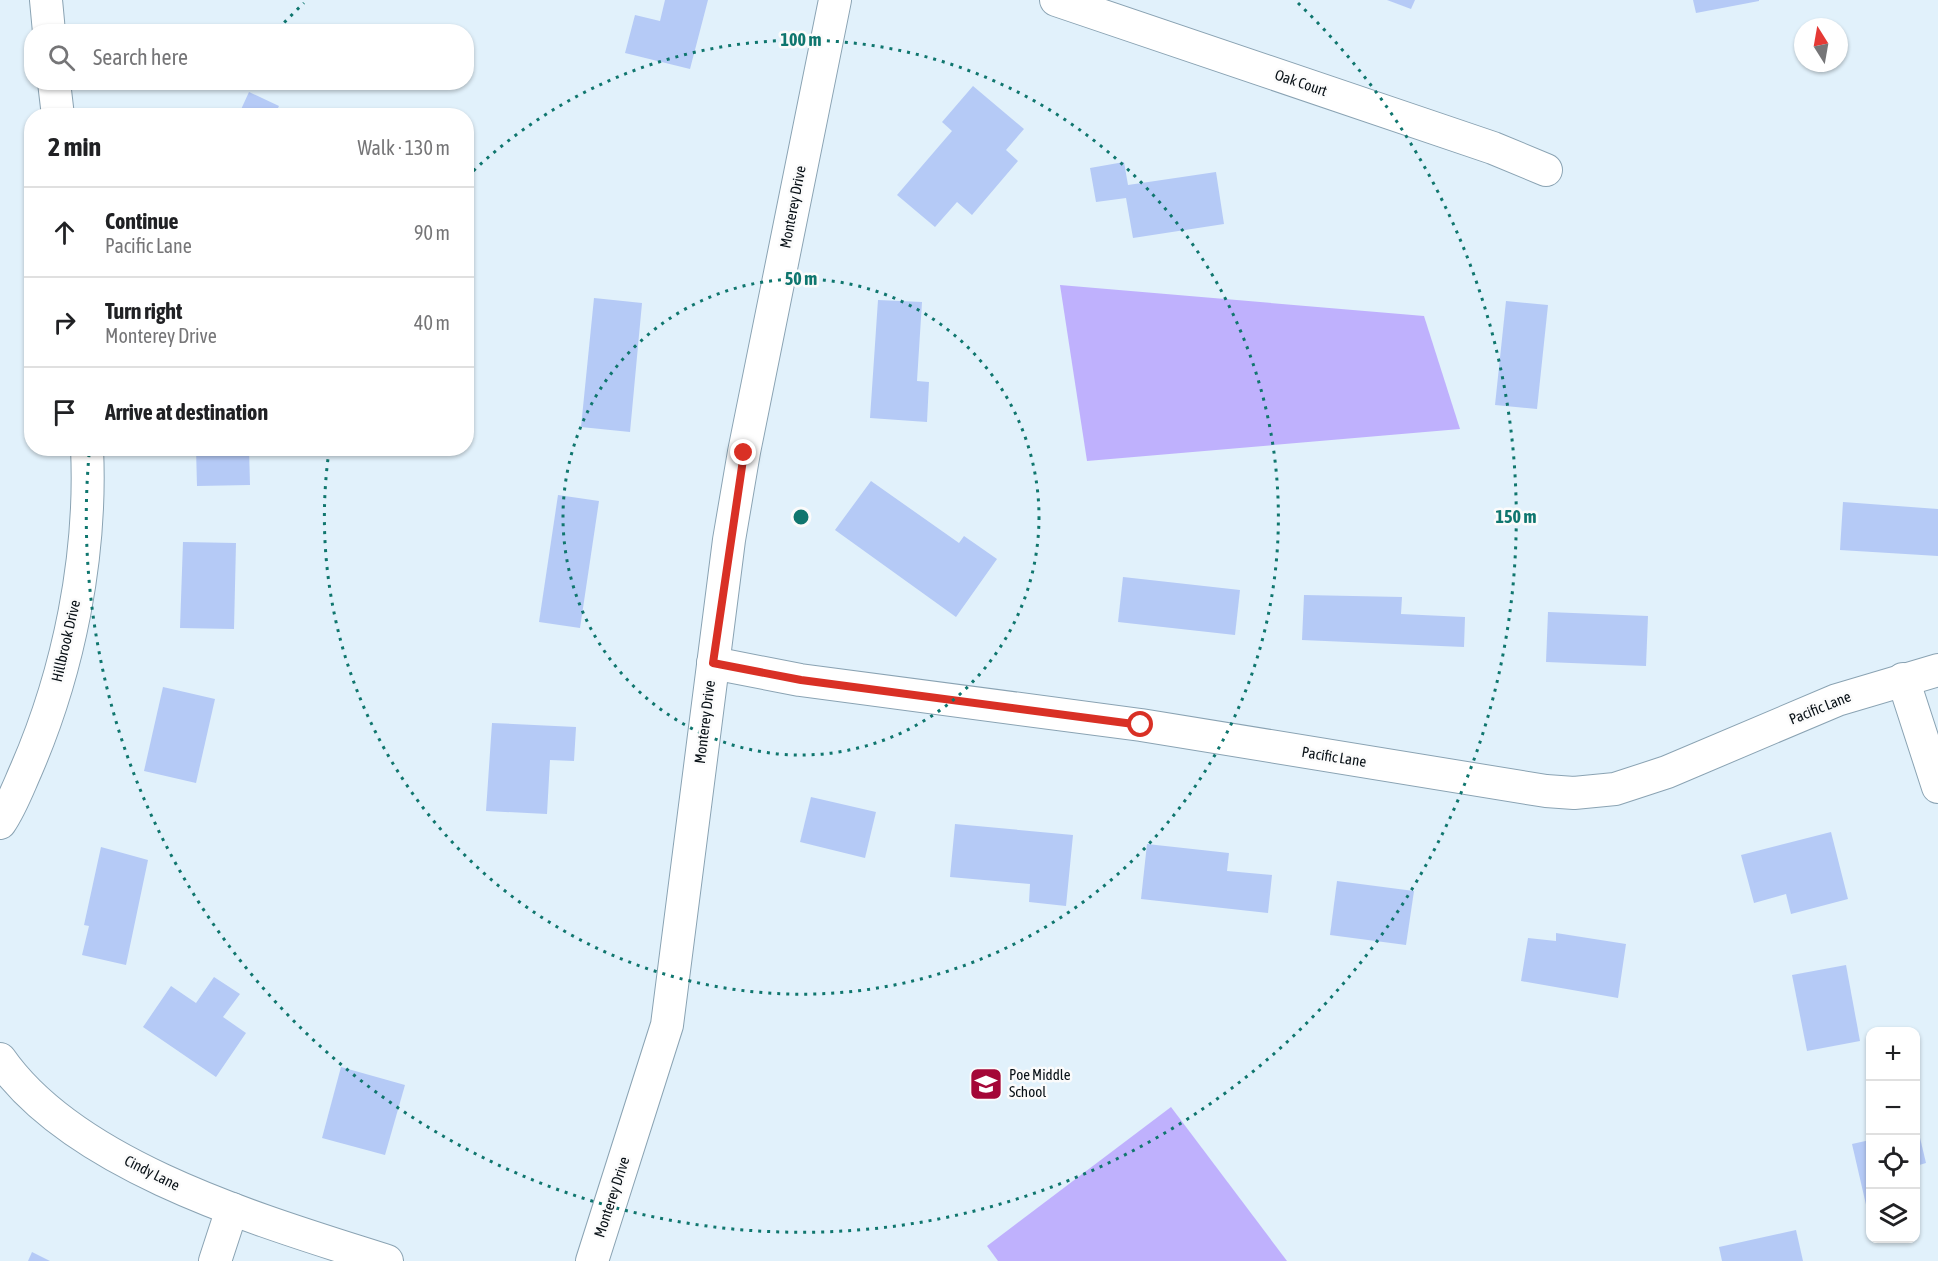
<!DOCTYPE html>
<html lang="en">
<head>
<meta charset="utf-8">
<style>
  :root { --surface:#fff; --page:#f2f2f2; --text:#202124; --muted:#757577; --line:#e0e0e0 }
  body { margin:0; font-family:"Asap Condensed",sans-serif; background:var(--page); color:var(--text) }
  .controls { position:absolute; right:18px; bottom:18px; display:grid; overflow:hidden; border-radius:12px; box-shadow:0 2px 4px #0004 }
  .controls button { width:54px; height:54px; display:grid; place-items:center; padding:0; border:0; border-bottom:2px solid var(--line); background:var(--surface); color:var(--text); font:30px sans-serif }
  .compass { position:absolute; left:1794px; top:18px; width:54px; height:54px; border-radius:50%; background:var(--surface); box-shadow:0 2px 4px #0004; rotate:349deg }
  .stop { position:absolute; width:18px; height:18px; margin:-14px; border:4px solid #d93025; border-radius:50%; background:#fff }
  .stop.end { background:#d93025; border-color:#fff; box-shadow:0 2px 6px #0008 }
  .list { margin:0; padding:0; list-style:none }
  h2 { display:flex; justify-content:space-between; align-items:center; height:78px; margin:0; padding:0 24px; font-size:26px }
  h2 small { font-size:20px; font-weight:400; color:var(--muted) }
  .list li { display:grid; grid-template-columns:39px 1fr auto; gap:18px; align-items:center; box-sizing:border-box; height:90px; padding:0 24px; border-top:2px solid var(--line) }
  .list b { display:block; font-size:22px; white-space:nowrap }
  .list p { margin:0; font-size:20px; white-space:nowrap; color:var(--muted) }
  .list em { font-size:20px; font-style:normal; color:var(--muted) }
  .icon { flex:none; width:33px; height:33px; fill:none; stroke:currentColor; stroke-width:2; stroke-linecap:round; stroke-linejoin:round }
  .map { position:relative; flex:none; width:1938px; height:1261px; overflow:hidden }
  .search { position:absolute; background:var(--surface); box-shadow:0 2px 4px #0004; left:24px; top:24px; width:450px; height:66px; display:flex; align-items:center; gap:15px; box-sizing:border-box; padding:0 21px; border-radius:24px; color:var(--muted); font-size:22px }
  .panel { position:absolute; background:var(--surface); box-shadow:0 2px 4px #0004; left:24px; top:108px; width:450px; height:348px; border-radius:24px }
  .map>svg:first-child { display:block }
  .green { fill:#bfb1fd }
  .building { fill:#b5caf6 }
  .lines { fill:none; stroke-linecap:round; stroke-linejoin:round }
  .minor-casing { stroke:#8aa3b3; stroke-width:34 }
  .minor { stroke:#fff; stroke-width:32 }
  .route { stroke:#d93025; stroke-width:8 }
  .ring { fill:none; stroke:#0f766e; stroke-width:3; stroke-dasharray:3 6 }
  .labels { text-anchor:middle; stroke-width:5; stroke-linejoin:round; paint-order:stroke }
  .street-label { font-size:15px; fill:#081016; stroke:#fbfbfb }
  .poi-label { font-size:15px; fill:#081016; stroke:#fbfbfb; text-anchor:start }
  .centre { fill:#0f766e; stroke:#fbfbfb; stroke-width:3 }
  .ring-label { font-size:18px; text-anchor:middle; font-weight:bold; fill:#0f766e; stroke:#fbfbfb; stroke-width:5; stroke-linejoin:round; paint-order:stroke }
</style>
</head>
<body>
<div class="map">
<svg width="1938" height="1261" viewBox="0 0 1938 1261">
  <rect width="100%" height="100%" fill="#e1f1fb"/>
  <g class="green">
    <polygon points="1060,285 1424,316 1460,429 1087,461"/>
    <polygon points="1171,1107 1287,1261 998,1261 987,1246"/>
  </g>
  <g class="building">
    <polygon points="665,0 708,0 690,69 625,53 635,15 660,21"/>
    <polygon points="1387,0 1415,0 1411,9"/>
    <polygon points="1693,0 1759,0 1759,1 1696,13"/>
    <polygon points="973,86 1024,129 1006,150 1018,161 972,215 957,202 935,227 897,195 952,131 942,122"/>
    <polygon points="249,92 279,106 274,116 238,116"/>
    <polygon points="1124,162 1128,185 1216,172 1224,224 1133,238 1126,198 1096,202 1090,168"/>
    <polygon points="594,298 642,303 630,432 581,427"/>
    <polygon points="878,300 922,302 917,381 929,382 927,422 870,418"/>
    <polygon points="1506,301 1548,305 1537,409 1495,405"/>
    <polygon points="196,448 249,448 250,485 197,486"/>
    <polygon points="871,481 959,543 964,536 997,559 956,617 835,530"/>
    <polygon points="558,495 599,501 580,628 539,622"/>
    <polygon points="1843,502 1938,509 1938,556 1840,550"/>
    <polygon points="183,542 236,543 234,629 180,628"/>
    <polygon points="1123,577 1240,590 1235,635 1118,622"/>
    <polygon points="1304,595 1402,597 1401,614 1465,617 1464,647 1302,640"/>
    <polygon points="1548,612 1648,616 1646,666 1546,662"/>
    <polygon points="163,687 215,699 196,783 144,771"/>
    <polygon points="492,723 576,727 574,761 550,760 547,814 486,811"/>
    <polygon points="811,797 876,812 865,858 800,842"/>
    <polygon points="955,824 1073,835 1066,906 1029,902 1030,884 950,877"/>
    <polygon points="1831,832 1848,899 1791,914 1786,894 1754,903 1741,855"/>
    <polygon points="1147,844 1229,853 1227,871 1272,875 1268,913 1141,899"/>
    <polygon points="101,847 148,860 126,965 82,955 89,926 84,925"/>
    <polygon points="1337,881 1414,891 1406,945 1330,935"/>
    <polygon points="1556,933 1626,944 1618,998 1521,981 1528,938 1556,941"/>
    <polygon points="1846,965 1860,1041 1807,1051 1792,975"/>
    <polygon points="214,977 240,994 223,1017 246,1033 216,1077 143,1027 171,986 196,1003"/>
    <polygon points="341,1067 405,1085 385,1155 322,1138"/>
    <polygon points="1916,1121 1926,1163 1916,1166"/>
    <polygon points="1870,1140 1870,1222 1852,1144"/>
    <polygon points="1796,1230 1803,1261 1722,1261 1719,1247"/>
    <polygon points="32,1252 50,1261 28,1261"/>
  </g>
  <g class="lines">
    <g class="minor-casing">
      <g id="minor">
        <polyline points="46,0 49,32"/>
        <polyline points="1056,0 1493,148 1546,170"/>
        <polyline points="54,82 58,116"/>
        <polyline points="713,663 800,680 1141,725 1546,791 1574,793 1615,789 1667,772 1837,700 1938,670"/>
        <polyline points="1903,679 1938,787"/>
        <path d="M0 823C11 807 18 788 26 770 69 671 92 556 87 448"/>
        <path d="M0 1059C76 1168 265 1222 387 1261"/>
        <polyline points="215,1261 232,1209"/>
        <polyline points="592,1261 667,1025 729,540 744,452 835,0"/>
      </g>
    </g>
    <use href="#minor" class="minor"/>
  </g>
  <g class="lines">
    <polyline class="route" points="744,453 713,663 801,680 1141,725"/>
  </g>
  <g class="ring">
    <circle cx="801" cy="517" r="238"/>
    <path d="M467 177A477 477 0 1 1 329 451"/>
    <path d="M278 29A715 715 0 0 1 304 3M1298 3A715 715 0 1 1 89 455"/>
  </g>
  <defs>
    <g id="school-square" transform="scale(1.725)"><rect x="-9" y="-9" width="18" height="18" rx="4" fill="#a40737" stroke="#fbfbfb"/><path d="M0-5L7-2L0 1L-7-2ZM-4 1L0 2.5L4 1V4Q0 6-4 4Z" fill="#fff"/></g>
  </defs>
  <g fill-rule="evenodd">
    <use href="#school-square" x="986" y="1084"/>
  </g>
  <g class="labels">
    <g class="street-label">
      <text transform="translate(1301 83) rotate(19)" y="5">Oak Court</text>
      <text transform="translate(793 207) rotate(-79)" y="5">Monterey Drive</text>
      <text transform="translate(66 641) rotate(-77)" y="5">Hillbrook Drive</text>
      <text transform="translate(1820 708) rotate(-22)" y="5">Pacific Lane</text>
      <text transform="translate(705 722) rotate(-83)" y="5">Monterey Drive</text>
      <text transform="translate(1334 757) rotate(9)" y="5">Pacific Lane</text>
      <text transform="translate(152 1173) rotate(27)" y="5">Cindy Lane</text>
      <text transform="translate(612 1197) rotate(-72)" y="5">Monterey Drive</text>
    </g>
    <g class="poi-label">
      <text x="1009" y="1080">Poe Middle<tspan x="1009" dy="17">School</tspan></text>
    </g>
  </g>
  <circle cx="801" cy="517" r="9" class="centre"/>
  <g class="ring-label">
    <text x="801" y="46">100 m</text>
    <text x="801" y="285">50 m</text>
    <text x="1516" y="523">150 m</text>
  </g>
</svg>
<div class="controls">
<button>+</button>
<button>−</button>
<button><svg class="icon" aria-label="locate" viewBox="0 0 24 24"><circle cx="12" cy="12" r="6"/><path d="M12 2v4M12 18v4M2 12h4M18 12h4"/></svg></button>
<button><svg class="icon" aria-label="layers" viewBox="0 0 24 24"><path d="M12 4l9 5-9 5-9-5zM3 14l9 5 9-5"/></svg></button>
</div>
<svg class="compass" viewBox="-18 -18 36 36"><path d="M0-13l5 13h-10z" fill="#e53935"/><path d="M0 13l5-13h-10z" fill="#757577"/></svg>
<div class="stop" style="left:1141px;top:725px"></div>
<div class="stop end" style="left:744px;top:453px"></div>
<div class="search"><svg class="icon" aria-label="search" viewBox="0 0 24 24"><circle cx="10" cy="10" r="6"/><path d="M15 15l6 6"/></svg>Search here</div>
<section class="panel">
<h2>2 min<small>Walk · 130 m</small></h2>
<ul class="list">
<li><svg class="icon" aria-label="ahead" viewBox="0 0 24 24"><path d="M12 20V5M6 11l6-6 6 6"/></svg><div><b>Continue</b><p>Pacific Lane</p></div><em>90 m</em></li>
<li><svg class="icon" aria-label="right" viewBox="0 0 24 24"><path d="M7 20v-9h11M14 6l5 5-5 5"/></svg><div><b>Turn right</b><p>Monterey Drive</p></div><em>40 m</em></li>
<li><svg class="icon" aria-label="arrive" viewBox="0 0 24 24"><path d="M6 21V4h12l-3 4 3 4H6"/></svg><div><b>Arrive at destination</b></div></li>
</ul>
</section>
</div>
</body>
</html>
